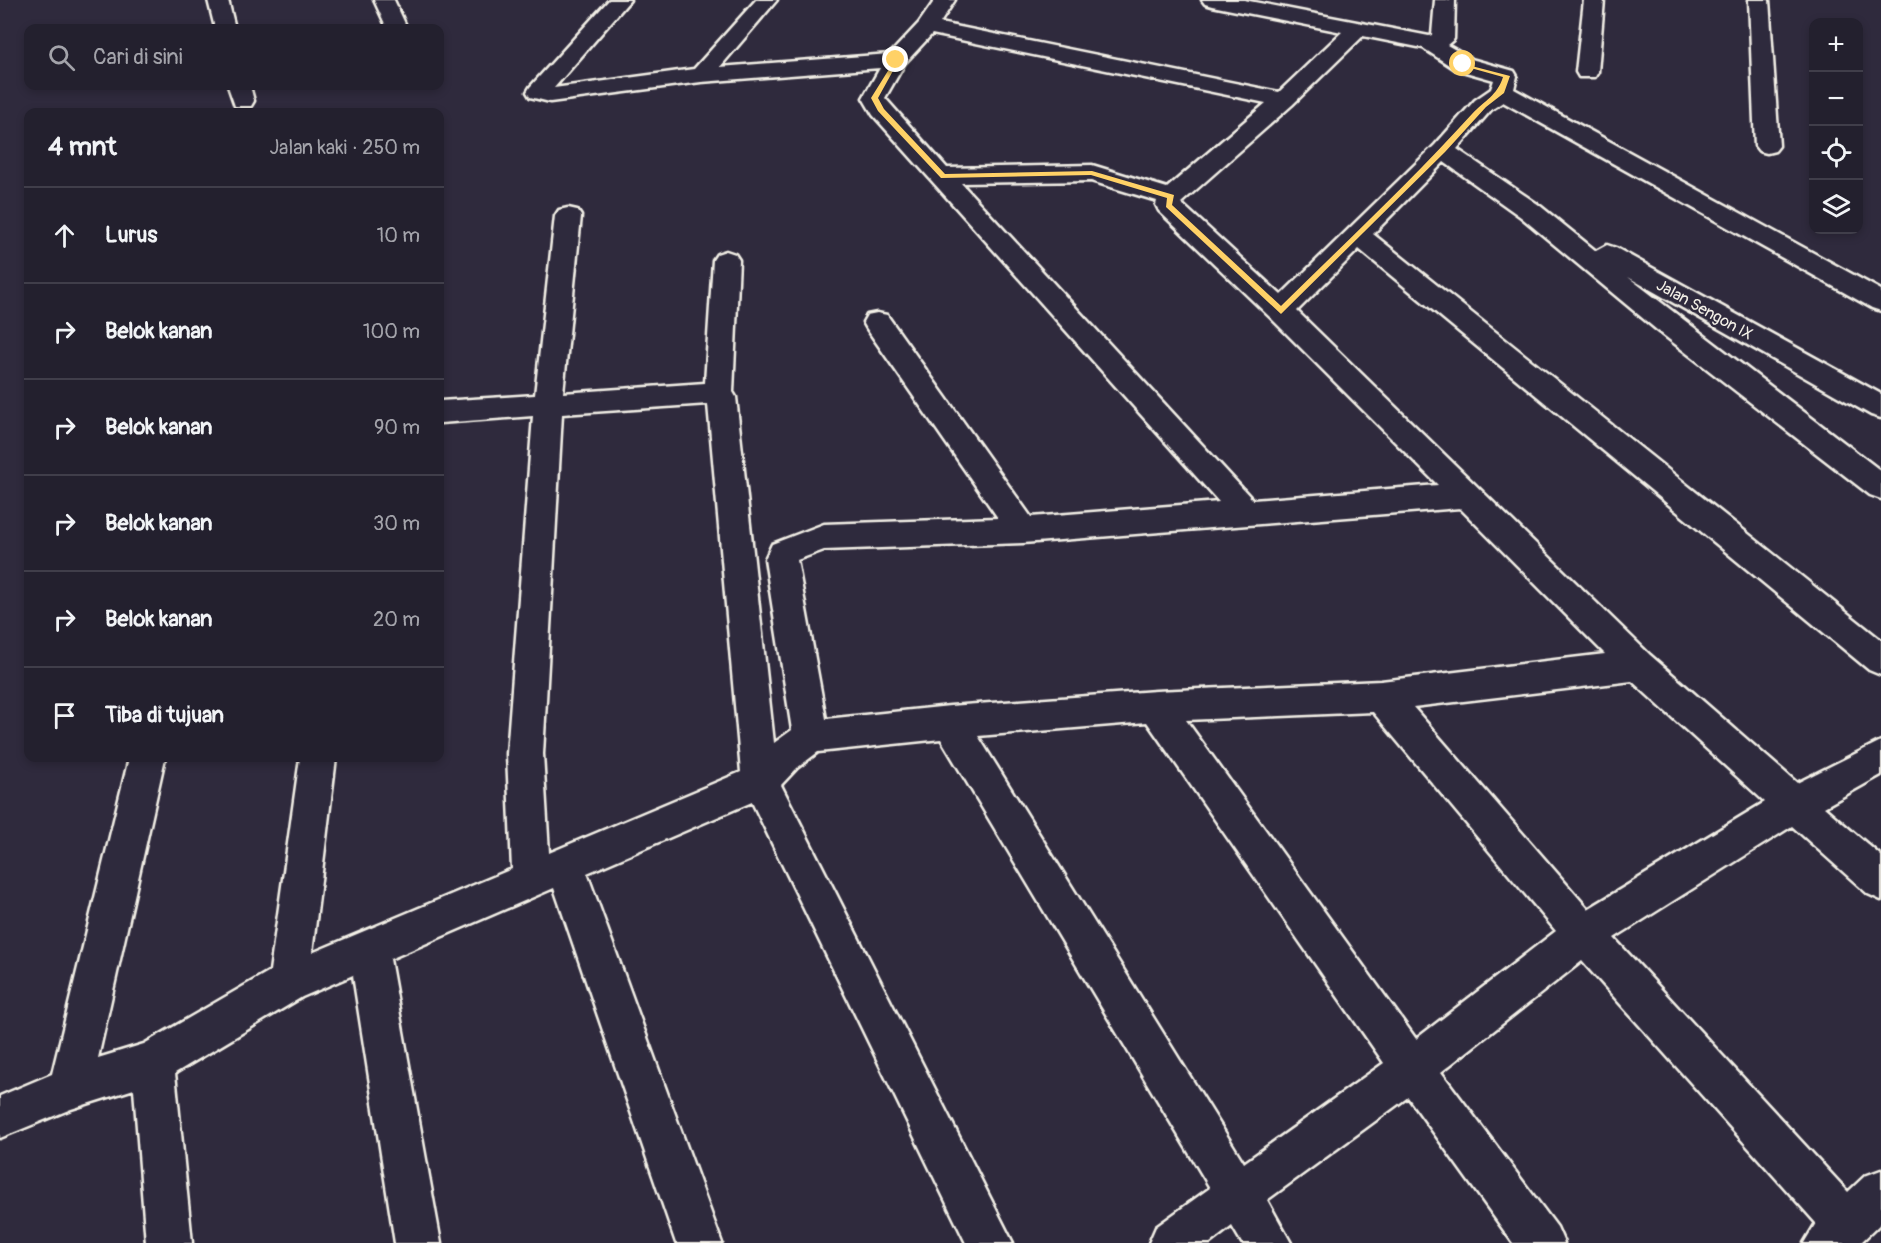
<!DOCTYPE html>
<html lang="id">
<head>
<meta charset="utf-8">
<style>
  :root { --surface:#23202e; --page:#2f2d3a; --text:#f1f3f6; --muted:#a3a3aa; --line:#403e4a }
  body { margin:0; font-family:Pangolin,sans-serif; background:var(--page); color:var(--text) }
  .controls { position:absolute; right:18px; top:18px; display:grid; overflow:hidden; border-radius:12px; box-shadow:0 3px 9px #0003 }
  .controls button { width:54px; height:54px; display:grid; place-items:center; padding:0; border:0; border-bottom:2px solid var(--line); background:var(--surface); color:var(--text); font:30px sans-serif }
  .stop { position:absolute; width:18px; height:18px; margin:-14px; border:4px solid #ffd166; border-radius:50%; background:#fff }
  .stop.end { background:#ffd166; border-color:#fff; box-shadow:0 2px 6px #0008 }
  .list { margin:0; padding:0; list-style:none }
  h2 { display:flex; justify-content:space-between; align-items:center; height:78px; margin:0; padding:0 24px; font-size:26px }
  h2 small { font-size:20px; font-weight:400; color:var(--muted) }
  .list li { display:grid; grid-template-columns:39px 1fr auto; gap:18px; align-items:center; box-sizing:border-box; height:96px; padding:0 24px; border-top:2px solid var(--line) }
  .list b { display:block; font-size:22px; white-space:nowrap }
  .list em { font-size:20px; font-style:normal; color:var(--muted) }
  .icon { flex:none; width:33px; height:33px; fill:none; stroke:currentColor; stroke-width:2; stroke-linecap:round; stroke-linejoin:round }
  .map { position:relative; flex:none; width:1881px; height:1243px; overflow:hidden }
  .search { position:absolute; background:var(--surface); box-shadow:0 3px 9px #0003; left:24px; top:24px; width:420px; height:66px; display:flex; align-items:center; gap:15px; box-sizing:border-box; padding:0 21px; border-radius:12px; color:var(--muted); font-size:22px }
  .panel { position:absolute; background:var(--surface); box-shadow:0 3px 9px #0003; left:24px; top:108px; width:420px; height:654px; border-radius:12px }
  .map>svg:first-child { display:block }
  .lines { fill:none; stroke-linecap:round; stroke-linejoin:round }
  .minor-casing { stroke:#f4f1e8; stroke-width:5 }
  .minor { fill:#2f2a3d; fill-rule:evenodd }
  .route { fill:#ffd166 }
  .labels { text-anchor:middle; stroke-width:4.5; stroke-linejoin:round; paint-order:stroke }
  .street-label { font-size:16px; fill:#f4f1e8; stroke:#2f2a3d }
</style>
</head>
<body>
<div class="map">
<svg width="1881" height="1243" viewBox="0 0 1881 1243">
  <rect width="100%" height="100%" fill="#2f2a3d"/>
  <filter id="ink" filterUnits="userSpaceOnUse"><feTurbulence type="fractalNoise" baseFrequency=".0167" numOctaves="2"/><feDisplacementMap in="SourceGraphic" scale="12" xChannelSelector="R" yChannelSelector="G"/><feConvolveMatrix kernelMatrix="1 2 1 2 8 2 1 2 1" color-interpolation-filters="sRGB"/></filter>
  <g filter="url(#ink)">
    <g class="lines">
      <g class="minor-casing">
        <g id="minor">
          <polygon points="208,0 228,0 235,28 215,28"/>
          <polygon points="374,0 394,0 407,28 387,28"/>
          <path d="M609 0H630L554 88 694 69 756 0H777L720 67 890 54 919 23 935 0H955L940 23 1279 92 1342 32 1212 6 1205 4 1202 0H1244L1429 36 1432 35 1435 0H1455L1454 39 1447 45 1471 59 1514 71 1517 76 1514 89 1881 290V311L1872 308 1503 102 1491 110 1457 149 1539 205 1596 251 1607 245 1616 248 1881 394V418L1871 415 1628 277 1881 471V499L1870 495 1657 330 1521 217 1444 162 1373 234 1881 640V675L1869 670 1359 249 1297 311 1650 655 1797 783 1881 741V775L1824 807 1881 856V900L1868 894 1792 826 1614 938 1848 1192 1865 1176 1881 1170V1223L1860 1243H1804L1816 1223 1582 961 1441 1072 1557 1227 1564 1243H1513L1408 1097 1267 1200 1291 1243H1242L1232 1226 1210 1243H1149L1156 1227 1210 1188 941 739 818 752 797 768 781 785 1013 1243H966L752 802 587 873 722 1243H676L554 888 390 959 441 1243H395L353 975 302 997 175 1073 192 1243H146L134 1089 71 1109 0 1138V1096L52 1074 129 758H165L98 1058 144 1044 270 971 300 758H336L312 953 512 869 507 754 533 416 440 423V401L535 395 555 216 559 210 568 208 577 210 581 216 563 393 705 383 713 260 717 254 726 251 735 254 739 260 733 392 736 397 774 743 792 730 765 559 772 544 824 524 998 518 867 329 863 322 867 315 877 313 887 315 1031 517 1219 502 873 115 863 98 880 68 701 82 550 102 530 97 527 92 530 87ZM932 34 1266 103 1167 188 1092 165 947 168 885 98 905 63ZM1363 36 1423 48 1455 69 1494 80 1491 89 1475 100 1435 145 1281 295 1181 203 1292 105ZM1091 181 1157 201 1156 205 1159 211 1271 318 1438 485 1253 500 961 183ZM708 404 741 772 549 853 543 754 562 414ZM1460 508 1605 654 1381 681 1156 691 950 706 826 719 797 560 824 550 1023 543ZM1632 681 1765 802 1588 909 1413 707ZM1373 712 1556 931 1416 1039 1186 720ZM1147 722 1384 1063 1244 1163 978 736Z"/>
          <polygon points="1584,0 1604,0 1598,72 1595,77 1579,77 1576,72"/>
          <polygon points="1749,0 1769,0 1779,146 1775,151 1767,153 1759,151 1755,146"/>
          <polygon points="228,86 250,86 254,101 251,106 235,106"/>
        </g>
      </g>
      <use href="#minor" class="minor"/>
    </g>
  </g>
  <path class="route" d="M896 58 899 60 878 98 884 109 945 174 1092 171 1174 195 1172 205 1281 306C1345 243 1411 181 1472 114 1485 100 1497 96 1503 77L1460 65V63L1510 76 1504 93 1486 107 1445 152 1281 314 1166 207 1167 198 1091 175 941 178 878 111 871 98Z"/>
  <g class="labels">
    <g class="street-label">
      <text transform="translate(1705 309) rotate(29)" y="6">Jalan Sengon IX</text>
    </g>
  </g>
</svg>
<div class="controls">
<button>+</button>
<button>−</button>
<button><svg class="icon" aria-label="locate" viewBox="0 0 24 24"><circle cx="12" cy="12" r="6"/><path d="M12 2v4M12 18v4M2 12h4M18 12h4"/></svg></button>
<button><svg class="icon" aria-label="layers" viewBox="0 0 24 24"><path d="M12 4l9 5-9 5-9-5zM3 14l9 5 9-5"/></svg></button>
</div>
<div class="stop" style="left:1463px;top:64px"></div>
<div class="stop end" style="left:896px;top:60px"></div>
<div class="search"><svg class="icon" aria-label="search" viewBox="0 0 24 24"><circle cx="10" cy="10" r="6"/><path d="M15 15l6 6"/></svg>Cari di sini</div>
<section class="panel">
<h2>4 mnt<small>Jalan kaki · 250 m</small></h2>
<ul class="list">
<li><svg class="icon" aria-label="ahead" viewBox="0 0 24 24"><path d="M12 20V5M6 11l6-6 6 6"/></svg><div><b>Lurus</b></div><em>10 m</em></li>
<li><svg class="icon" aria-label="right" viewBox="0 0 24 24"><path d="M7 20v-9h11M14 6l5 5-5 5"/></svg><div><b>Belok kanan</b></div><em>100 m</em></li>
<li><svg class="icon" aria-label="right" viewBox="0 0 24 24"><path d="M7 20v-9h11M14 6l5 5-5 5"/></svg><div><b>Belok kanan</b></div><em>90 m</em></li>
<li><svg class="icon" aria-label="right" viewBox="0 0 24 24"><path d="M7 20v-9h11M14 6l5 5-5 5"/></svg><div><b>Belok kanan</b></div><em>30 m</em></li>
<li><svg class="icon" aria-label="right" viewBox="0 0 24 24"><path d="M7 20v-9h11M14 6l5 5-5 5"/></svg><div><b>Belok kanan</b></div><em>20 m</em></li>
<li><svg class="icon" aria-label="arrive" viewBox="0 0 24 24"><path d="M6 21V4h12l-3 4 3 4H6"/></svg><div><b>Tiba di tujuan</b></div></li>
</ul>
</section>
</div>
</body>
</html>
